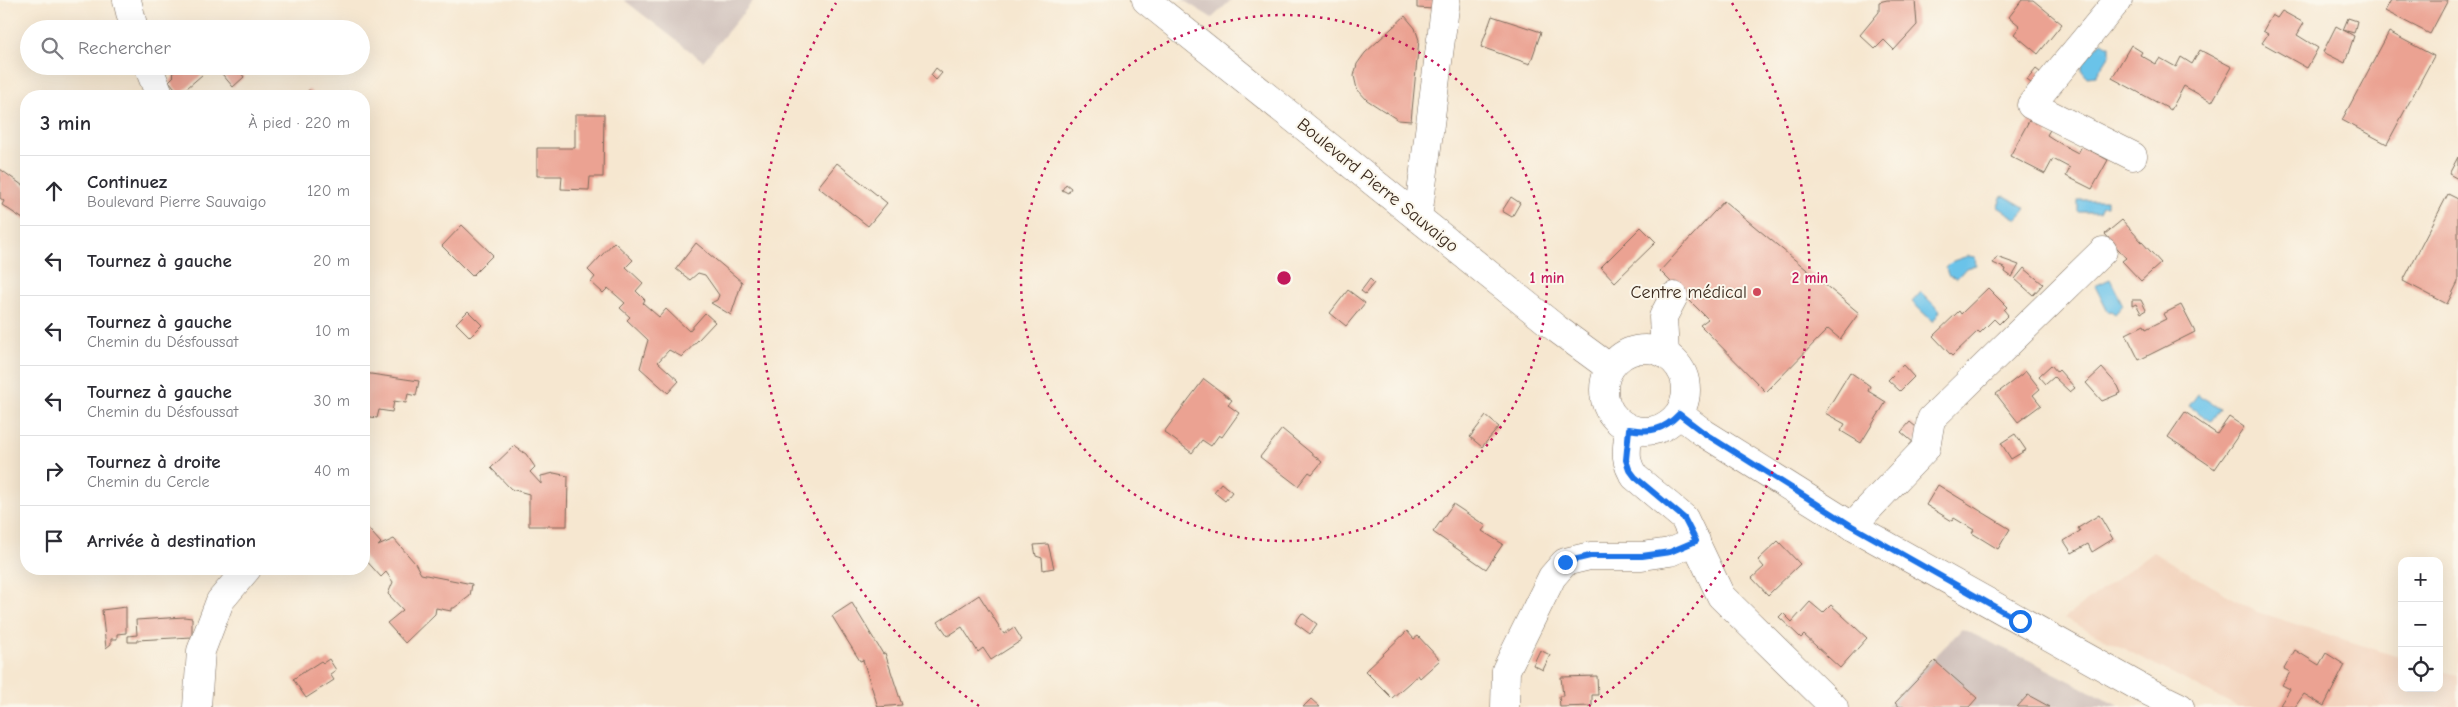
<!DOCTYPE html>
<html lang="fr">
<head>
<meta charset="utf-8">
<style>
  :root { --surface:#fff; --page:#f7f7f7; --text:#2b2b33; --muted:#7c7c81; --line:#e1e1e2 }
  body { margin:0; font-family:"Comic Neue",sans-serif; background:var(--page); color:var(--text) }
  .controls { position:absolute; right:15px; bottom:15px; display:grid; overflow:hidden; border-radius:10px; box-shadow:0 5px 20px #0002 }
  .controls button { width:45px; height:45px; display:grid; place-items:center; padding:0; border:0; border-bottom:1px solid var(--line); background:var(--surface); color:var(--text); font:25px sans-serif }
  .stop { position:absolute; width:15px; height:15px; margin:-11px; border:4px solid #1a73e8; border-radius:50%; background:#fff }
  .stop.end { background:#1a73e8; border-color:#fff; box-shadow:0 1px 5px #0008 }
  .list { margin:0; padding:0; list-style:none }
  h2 { display:flex; justify-content:space-between; align-items:center; height:65px; margin:0; padding:0 20px; font-size:21px }
  h2 small { font-size:16px; font-weight:400; color:var(--muted) }
  .list li { display:grid; grid-template-columns:32px 1fr auto; gap:15px; align-items:center; box-sizing:border-box; height:70px; padding:0 20px; border-top:1px solid var(--line) }
  .list b { display:block; font-size:19px; white-space:nowrap }
  .list p { margin:0; font-size:16px; white-space:nowrap; color:var(--muted) }
  .list em { font-size:16px; font-style:normal; color:var(--muted) }
  .icon { flex:none; width:28px; height:28px; fill:none; stroke:currentColor; stroke-width:2; stroke-linecap:round; stroke-linejoin:round }
  .map { position:relative; flex:none; width:2458px; height:707px; overflow:hidden }
  .search { position:absolute; background:var(--surface); box-shadow:0 5px 20px #0002; left:20px; top:20px; width:350px; height:55px; display:flex; align-items:center; gap:12px; box-sizing:border-box; padding:0 18px; border-radius:28px; color:var(--muted); font-size:19px }
  .panel { position:absolute; background:var(--surface); box-shadow:0 5px 20px #0002; left:20px; top:90px; width:350px; height:485px; border-radius:20px }
  .map>svg:first-child { display:block }
  .built { fill:#f3d4be }
  .industrial { fill:#cfc0ba }
  .water { fill:#6bc3e9; stroke:#537684 }
  .building { fill:#eba292 }
  .lines { fill:none; stroke-linecap:round; stroke-linejoin:round }
  .minor-casing { stroke:#7c6c5c; stroke-width:29 }
  .major-casing { stroke:#7c6c5c; stroke-width:29 }
  .minor { stroke:#fff; stroke-width:28 }
  .major { stroke:#fff; stroke-width:28 }
  .route { stroke:#1a73e8; stroke-width:6 }
  .ring { fill:none; stroke:#c2185b; stroke-width:2.5; stroke-dasharray:2.5 5 }
  .poi-dot { fill:#d1495b; stroke:#fbf7ec; stroke-width:2 }
  .labels { text-anchor:middle; stroke-width:4; stroke-linejoin:round; paint-order:stroke }
  .street-label { font-size:18px; fill:#3b2a1e; stroke:#fbf7ec }
  .poi-label { font-size:18px; fill:#3b2a1e; stroke:#fbf7ec; text-anchor:end }
  .centre { fill:#c2185b; stroke:#fbf7ec; stroke-width:2.5 }
  .ring-label { font-size:15px; text-anchor:middle; font-weight:bold; fill:#c2185b; stroke:#fbf7ec; stroke-width:4; stroke-linejoin:round; paint-order:stroke }
</style>
</head>
<body>
<div class="map">
<svg width="2458" height="707" viewBox="0 0 2458 707">
  <rect width="100%" height="100%" fill="#fbf7ec"/>
  <filter id="ink" filterUnits="userSpaceOnUse"><feTurbulence type="fractalNoise" baseFrequency=".02" numOctaves="2"/><feDisplacementMap in="SourceGraphic" scale="10" xChannelSelector="R" yChannelSelector="G"/><feConvolveMatrix kernelMatrix="1 2 1 2 8 2 1 2 1" color-interpolation-filters="sRGB"/></filter>
  <filter id="wash" filterUnits="userSpaceOnUse"><feTurbulence type="fractalNoise" baseFrequency=".0096" numOctaves="4" result="noise"/><feDisplacementMap in="SourceGraphic" scale="20" xChannelSelector="R" yChannelSelector="G"/><feGaussianBlur stdDeviation="1.12" result="paint"/><feColorMatrix in="noise" values="0 0 0 0 0 0 0 0 0 0 0 0 0 0 0 0 0 1.4 0 .05"/><feComposite in="paint" operator="in"/></filter>
  <g filter="url(#wash)">
    <rect width="100%" height="100%" fill="#f6e7d0"/>
    <polygon class="built" points="2153,552 2257,612 2402,658 2402,688 2439,688 2439,670 2458,676 2458,707 2238,707 2064,618"/>
    <g class="industrial">
      <polygon points="624,0 754,0 703,61"/>
      <polygon points="1183,0 1231,0 1212,18"/>
      <polygon points="1962,629 2037,664 2120,707 1886,707"/>
    </g>
    <g class="water">
      <polygon points="2101,42 2110,46 2110,54 2096,76 2087,77 2082,71 2082,64"/>
      <polygon points="2005,196 2024,207 2025,210 2017,219 1998,207 2001,197"/>
      <polygon points="2078,200 2107,200 2107,206 2102,206 2099,212 2078,212"/>
      <polygon points="1968,256 1975,257 1976,265 1966,268 1957,278 1948,275 1946,268 1953,261"/>
      <polygon points="2110,279 2123,305 2115,314 2111,311 2108,312 2095,286"/>
      <polygon points="1921,292 1940,311 1933,322 1912,302"/>
      <polygon points="2198,394 2220,409 2211,421 2189,406"/>
    </g>
    <g id="blocks">
      <g class="building">
        <polygon points="1417,0 1435,0 1434,9 1417,8"/>
        <polygon points="1887,0 1915,0 1917,25 1894,50 1884,40 1875,49 1860,35 1879,12 1879,2"/>
        <polygon points="2022,0 2033,0 2062,24 2038,54 2014,34 2020,26 2009,17"/>
        <polygon points="2391,0 2448,0 2430,34 2385,11"/>
        <polygon points="2282,11 2304,23 2297,35 2318,48 2307,68 2262,43 2268,34 2263,31 2272,15 2277,18"/>
        <polygon points="1405,16 1415,28 1419,40 1411,121 1398,120 1367,100 1357,89 1354,76 1357,64 1365,53"/>
        <polygon points="1492,16 1541,32 1530,64 1481,47"/>
        <polygon points="2348,18 2357,21 2354,33 2343,30"/>
        <polygon points="2336,26 2354,36 2345,63 2323,52"/>
        <polygon points="2389,32 2434,56 2387,144 2342,120"/>
        <polygon points="2131,45 2142,52 2140,55 2156,64 2160,58 2176,67 2181,57 2192,64 2200,50 2232,67 2212,102 2184,86 2171,110 2112,78"/>
        <polygon points="180,66 209,66 210,68 180,94 169,81 174,76 172,74"/>
        <polygon points="219,66 236,66 244,77 233,87 217,68"/>
        <polygon points="936,68 942,73 936,80 931,75"/>
        <polygon points="2036,69 2045,76 2036,87 2027,80"/>
        <polygon points="309,90 316,96 302,96"/>
        <polygon points="575,114 604,114 603,177 590,177 589,190 561,189 562,176 537,176 537,148 575,148"/>
        <polygon points="2031,117 2051,128 2047,135 2061,144 2078,153 2082,146 2108,160 2092,189 2066,176 2070,168 2053,159 2045,174 2010,156"/>
        <polygon points="2458,157 2458,179 2449,174"/>
        <polygon points="837,163 887,203 868,226 818,187"/>
        <polygon points="0,169 26,188 26,218 23,219 2,205 4,201 0,198"/>
        <polygon points="1066,184 1071,188 1068,193 1062,190"/>
        <polygon points="2448,194 2458,199 2458,282 2447,304 2403,281"/>
        <polygon points="1511,197 1520,203 1512,217 1502,211"/>
        <polygon points="1724,201 1859,313 1840,339 1828,329 1766,392 1700,325 1708,319 1660,271"/>
        <polygon points="2122,220 2161,263 2141,281 2122,261 2126,258 2105,234"/>
        <polygon points="462,225 493,255 472,276 442,246"/>
        <polygon points="1641,227 1656,242 1615,282 1601,267"/>
        <polygon points="614,242 633,260 626,267 643,283 636,291 645,300 643,303 659,317 666,309 689,331 705,313 715,322 682,357 669,350 658,362 679,381 668,393 640,368 648,340 627,320 630,317 620,308 625,303 608,288 603,293 591,282 595,277 588,270"/>
        <polygon points="696,243 742,282 731,315 711,303 717,300 719,295 705,275 698,273 690,280 676,269"/>
        <polygon points="1997,257 2019,265 2012,277 2005,272 2006,269 1993,263"/>
        <polygon points="2024,268 2043,284 2033,295 2015,279"/>
        <polygon points="1370,279 1374,283 1365,294 1361,291"/>
        <polygon points="1988,288 2007,307 2004,310 2008,315 1999,324 1994,319 1980,333 1978,331 1952,356 1933,336 1959,311 1961,314"/>
        <polygon points="1348,290 1365,303 1346,326 1330,313"/>
        <polygon points="2132,300 2141,300 2146,310 2141,313 2136,304 2132,306"/>
        <polygon points="2181,305 2195,332 2139,360 2126,334 2144,325 2146,329 2166,319 2163,314"/>
        <polygon points="468,311 482,325 470,337 456,323"/>
        <polygon points="1903,365 1914,377 1900,391 1888,380"/>
        <polygon points="2051,365 2057,372 2059,370 2075,388 2070,392 2054,377 2046,384 2039,376"/>
        <polygon points="2102,368 2118,386 2121,393 2102,401 2086,383"/>
        <polygon points="2026,371 2040,389 2033,395 2041,405 2018,422 1996,394"/>
        <polygon points="1850,372 1870,386 1868,391 1886,402 1861,443 1841,431 1845,424 1825,413"/>
        <polygon points="364,373 419,381 416,396 408,394 406,403 394,401 392,412 379,410 377,418 364,416"/>
        <polygon points="1204,379 1232,400 1228,405 1239,413 1222,437 1219,435 1211,446 1202,440 1192,453 1164,432"/>
        <polygon points="2185,412 2217,434 2229,417 2244,427 2215,469 2168,437"/>
        <polygon points="1486,416 1499,427 1482,447 1470,437"/>
        <polygon points="1910,422 1922,432 1914,443 1901,432"/>
        <polygon points="1282,429 1322,462 1312,474 1309,472 1298,486 1260,457"/>
        <polygon points="2015,434 2026,450 2011,459 2001,443"/>
        <polygon points="514,446 526,454 535,467 530,472 541,484 541,476 554,473 568,476 567,526 529,526 529,494 511,489 491,468"/>
        <polygon points="1221,483 1232,492 1225,501 1214,492"/>
        <polygon points="1938,485 2010,529 1998,549 1972,533 1974,530 1954,518 1952,521 1926,505"/>
        <polygon points="1453,504 1486,526 1482,531 1503,544 1486,569 1433,532"/>
        <polygon points="2099,515 2113,539 2092,552 2088,544 2072,553 2064,541 2080,531 2078,528"/>
        <polygon points="364,524 381,543 378,546 394,539 415,563 421,574 472,584 470,596 454,608 451,608 451,611 436,608 435,614 405,643 387,623 403,610 388,594 393,582 386,572 381,577 364,558"/>
        <polygon points="1778,541 1800,564 1768,595 1752,578 1764,567 1758,560"/>
        <polygon points="1048,544 1054,568 1043,570 1042,558 1036,556 1034,545"/>
        <polygon points="979,595 1004,634 1014,627 1022,640 991,660 983,648 978,652 962,627 948,636 938,622"/>
        <polygon points="1810,602 1823,613 1831,605 1867,638 1840,668 1804,635 1801,638 1779,617 1783,613 1792,622"/>
        <polygon points="852,603 883,654 885,653 902,705 878,707 863,660 860,661 832,616"/>
        <polygon points="126,607 126,633 117,634 117,639 111,639 111,644 106,648 102,610"/>
        <polygon points="1302,613 1317,624 1310,634 1295,623"/>
        <polygon points="184,617 192,618 192,637 137,640 137,642 128,642 128,636 137,635 136,620"/>
        <polygon points="1407,631 1414,639 1418,636 1440,660 1420,678 1418,675 1392,698 1365,671"/>
        <polygon points="1540,650 1550,655 1543,670 1533,665"/>
        <polygon points="2295,650 2319,665 2326,653 2345,665 2324,706 2304,694 2295,707 2280,705 2290,689 2282,685 2290,672 2284,669"/>
        <polygon points="329,659 336,670 330,674 334,680 306,698 293,679 321,661 323,663"/>
        <polygon points="1935,661 1977,698 1969,707 1900,707 1895,703"/>
        <polygon points="1597,676 1598,695 1592,695 1592,706 1560,707 1559,696 1563,696 1561,677"/>
        <polygon points="2028,695 2050,707 2017,707"/>
        <polygon points="1311,699 1320,707 1303,707"/>
      </g>
    </g>
  </g>
  <g filter="url(#ink)">
    <use href="#blocks" fill-opacity="0" stroke="#7c6c5c" stroke-width="1"/>
    <g class="lines">
      <g class="minor-casing">
        <g id="minor">
          <polyline points="127,0 134,29"/>
          <polyline points="2118,0 2031,105 2133,156"/>
          <polyline points="148,66 160,96"/>
          <polyline points="1418,217 1446,0"/>
          <polyline points="1665,354 1663,317 1674,296"/>
          <path d="M1629 429C1627 447 1623 461 1635 477L1684 518 1721 596 1834 707"/>
          <polyline points="1852,526 1926,448 1931,419 2103,251"/>
          <polyline points="197,707 201,651 220,601 247,569"/>
          <polyline points="1505,707 1506,670 1552,577 1565,562 1590,556 1642,556 1670,552 1696,541"/>
        </g>
      </g>
      <g class="major-casing">
        <g id="major">
          <polyline points="1146,0 1557,329 1610,368"/>
          <circle cx="1645" cy="390" r="41"/>
          <polyline points="1679,414 1704,433 1852,526 2143,689 2180,707"/>
        </g>
      </g>
      <use href="#minor" class="minor"/>
      <use href="#major" class="major"/>
    </g>
  </g>
  <g class="lines" filter="url(#ink)">
    <path class="route" d="M1565 562 1590 556H1642L1670 552 1696 541 1684 518 1635 477 1629 469 1626 460 1629 429C1650 433 1664 430 1679 414L1704 433 1852 526 2020 621"/>
  </g>
  <g class="ring">
    <circle cx="1284" cy="278" r="263"/>
    <path d="M979 706A526 526 0 0 1 836 3M1732 3A526 526 0 0 1 1589 706"/>
  </g>
  <circle class="poi-dot" cx="1757" cy="292" r="5"/>
  <g class="labels">
    <g class="street-label">
      <text transform="translate(1378 185) rotate(39)" y="6">Boulevard Pierre Sauvaigo</text>
    </g>
    <g class="poi-label">
      <text x="1747" y="298">Centre médical</text>
    </g>
  </g>
  <circle cx="1284" cy="278" r="8" class="centre"/>
  <g class="ring-label">
    <text x="1547" y="283">1 min</text>
    <text x="1810" y="283">2 min</text>
  </g>
</svg>
<div class="controls">
<button>+</button>
<button>−</button>
<button><svg class="icon" aria-label="locate" viewBox="0 0 24 24"><circle cx="12" cy="12" r="6"/><path d="M12 2v4M12 18v4M2 12h4M18 12h4"/></svg></button>
</div>
<div class="stop" style="left:2020px;top:621px"></div>
<div class="stop end" style="left:1565px;top:562px"></div>
<div class="search"><svg class="icon" aria-label="search" viewBox="0 0 24 24"><circle cx="10" cy="10" r="6"/><path d="M15 15l6 6"/></svg>Rechercher</div>
<section class="panel">
<h2>3 min<small>À pied · 220 m</small></h2>
<ul class="list">
<li><svg class="icon" aria-label="ahead" viewBox="0 0 24 24"><path d="M12 20V5M6 11l6-6 6 6"/></svg><div><b>Continuez</b><p>Boulevard Pierre Sauvaigo</p></div><em>120 m</em></li>
<li><svg class="icon" aria-label="left" viewBox="0 0 24 24"><path d="M17 20v-9H6M10 6l-5 5 5 5"/></svg><div><b>Tournez à gauche</b></div><em>20 m</em></li>
<li><svg class="icon" aria-label="left" viewBox="0 0 24 24"><path d="M17 20v-9H6M10 6l-5 5 5 5"/></svg><div><b>Tournez à gauche</b><p>Chemin du Désfoussat</p></div><em>10 m</em></li>
<li><svg class="icon" aria-label="left" viewBox="0 0 24 24"><path d="M17 20v-9H6M10 6l-5 5 5 5"/></svg><div><b>Tournez à gauche</b><p>Chemin du Désfoussat</p></div><em>30 m</em></li>
<li><svg class="icon" aria-label="right" viewBox="0 0 24 24"><path d="M7 20v-9h11M14 6l5 5-5 5"/></svg><div><b>Tournez à droite</b><p>Chemin du Cercle</p></div><em>40 m</em></li>
<li><svg class="icon" aria-label="arrive" viewBox="0 0 24 24"><path d="M6 21V4h12l-3 4 3 4H6"/></svg><div><b>Arrivée à destination</b></div></li>
</ul>
</section>
</div>
</body>
</html>
